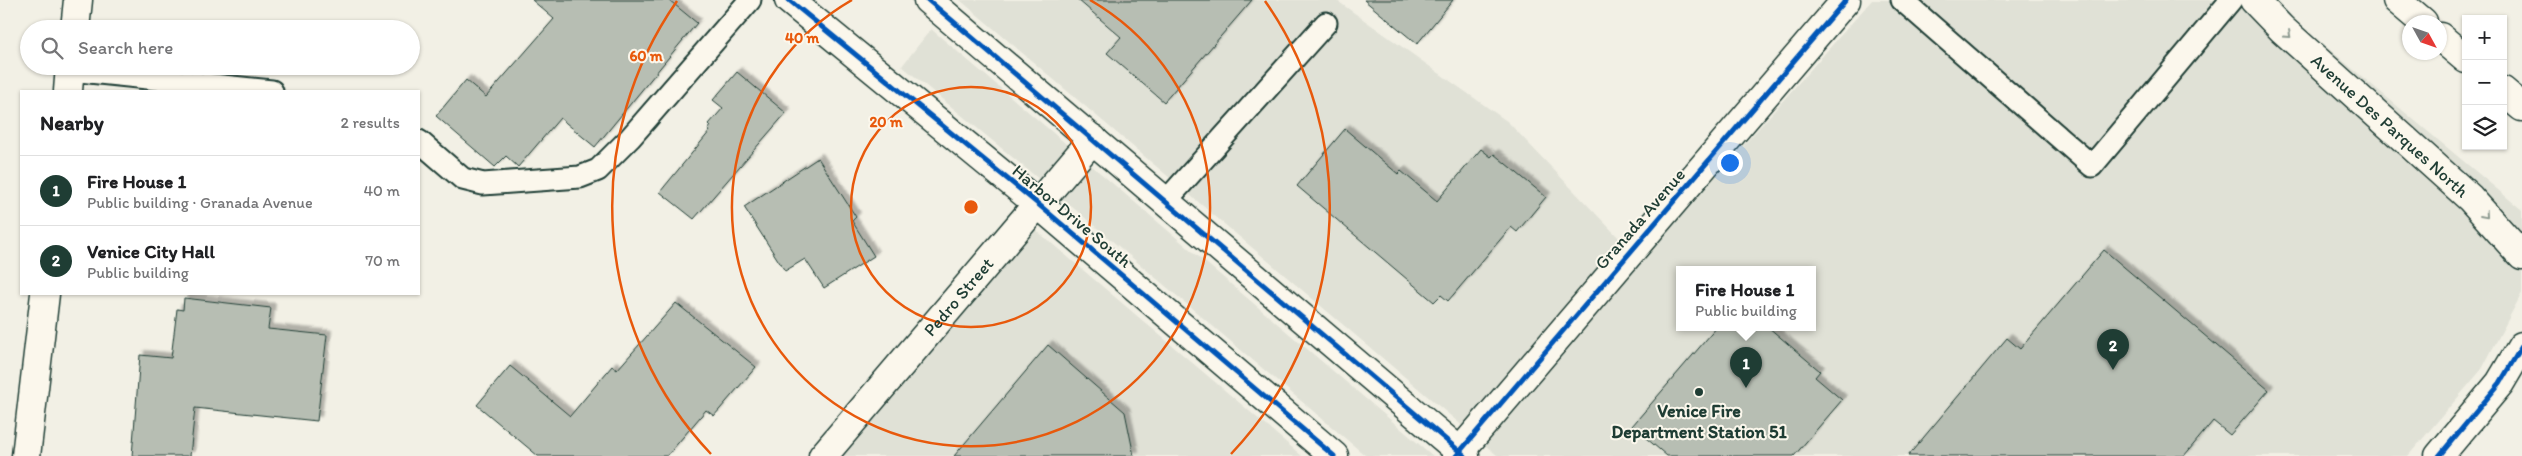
<!DOCTYPE html>
<html lang="en">
<head>
<meta charset="utf-8">
<style>
  :root { --surface:#fff; --page:#f6f6f6; --text:#202124; --muted:#757577; --line:#e0e0e0; --accent:#1f3d34 }
  body { margin:0; font-family:Itim,sans-serif; background:var(--page); color:var(--text) }
  .controls { position:absolute; right:15px; top:15px; display:grid; overflow:hidden; border-radius:0px; box-shadow:0 1px 4px #0004 }
  .controls button { width:45px; height:45px; display:grid; place-items:center; padding:0; border:0; border-bottom:1px solid var(--line); background:var(--surface); color:var(--text); font:25px sans-serif }
  .compass { position:absolute; left:2402px; top:15px; width:45px; height:45px; border-radius:50%; background:var(--surface); box-shadow:0 1px 4px #0004; rotate:130deg }
  .you { position:absolute; left:1729px; top:162px; width:18px; height:18px; margin:-12px; border:4px solid #fff; border-radius:50%; background:#1a73e8; box-shadow:0 0 0 8px #1a73e833 }
  .badge { display:grid; place-items:center; width:32px; height:32px; border-radius:50%; background:var(--accent); color:#fff; font-size:16px; font-weight:700 }
  .pin { position:absolute; translate:-50% -41px; filter:drop-shadow(0 1px 2px #0008) }
  .pin::after { content:''; position:absolute; top:26px; width:18px; height:15px; background:inherit; clip-path:polygon(0 0,100% 0,50% 100%) }
  .popup { position:absolute; left:1676px; top:266px; width:140px; height:65px; box-sizing:border-box; display:grid; place-content:center; border-radius:0px; background:var(--surface); filter:drop-shadow(0 1px 4px #0005); font-size:16px; white-space:nowrap; color:var(--muted) }
  .popup b { font-size:19px; color:var(--text) }
  .popup::after { content:''; position:absolute; left:50%; top:100%; margin-left:-10px; border:10px solid transparent; border-top-color:var(--surface) }
  .list { margin:0; padding:0; list-style:none }
  h2 { display:flex; justify-content:space-between; align-items:center; height:65px; margin:0; padding:0 20px; font-size:21px }
  h2 small { font-size:16px; font-weight:400; color:var(--muted) }
  .list li { display:grid; grid-template-columns:32px 1fr auto; gap:15px; align-items:center; box-sizing:border-box; height:70px; padding:0 20px; border-top:1px solid var(--line) }
  .list b { display:block; font-size:19px; white-space:nowrap }
  .list p { margin:0; font-size:16px; white-space:nowrap; color:var(--muted) }
  .list em { font-size:16px; font-style:normal; color:var(--muted) }
  .icon { flex:none; width:28px; height:28px; fill:none; stroke:currentColor; stroke-width:2; stroke-linecap:round; stroke-linejoin:round }
  .map { position:relative; flex:none; width:2522px; height:456px; overflow:hidden }
  .search { position:absolute; background:var(--surface); box-shadow:0 1px 4px #0004; left:20px; top:20px; width:400px; height:55px; display:flex; align-items:center; gap:12px; box-sizing:border-box; padding:0 18px; border-radius:28px; color:var(--muted); font-size:19px }
  .panel { position:absolute; background:var(--surface); box-shadow:0 1px 4px #0004; left:20px; top:90px; width:400px; height:205px; border-radius:0px }
  .map>svg:first-child { display:block }
  .built { fill:#e0e1d6; fill-rule:evenodd }
  .building { fill:#b7beb3; stroke:#1f3d34; filter:url(#shadow) }
  .lines { fill:none; stroke-linecap:round; stroke-linejoin:round }
  .service-casing { stroke:#1f3d34; stroke-width:25 }
  .minor-casing { stroke:#1f3d34; stroke-width:31 }
  .tertiary-casing { stroke:#1f3d34; stroke-width:31 }
  .service { stroke:#fbf7ec; stroke-width:21 }
  .minor { stroke:#fbf7ec; stroke-width:28 }
  .tertiary { stroke:#fbf7ec; stroke-width:28 }
  .cycleway-casing { stroke:#fbf7ec; stroke-width:8 }
  .cycleway { stroke:#0057b8; stroke-width:5 }
  .oneway { stroke:#8d9a90 }
  .ring { fill:none; stroke:#e8590c; stroke-width:2.5 }
  .poi-dot { fill:#1f3d34; stroke:#fbf7ec; stroke-width:2 }
  .labels { text-anchor:middle; stroke-width:4; stroke-linejoin:round; paint-order:stroke }
  .street-label { font-size:18px; fill:#1f3d34; stroke:#fbf7ec }
  .poi-label { font-size:18px; font-weight:bold; fill:#1f3d34; stroke:#fbf7ec }
  .centre { fill:#e8590c; stroke:#fbf7ec; stroke-width:2.5 }
  .ring-label { font-size:15px; text-anchor:middle; font-weight:bold; fill:#e8590c; stroke:#fbf7ec; stroke-width:4; stroke-linejoin:round; paint-order:stroke }
</style>
</head>
<body>
<div class="map">
<svg width="2522" height="456" viewBox="0 0 2522 456">
  <defs>
    <filter id="shadow"><feDropShadow dx="4.5" dy="-4.5" stdDeviation="1" flood-color="#0004"/></filter>
  </defs>
  <rect width="100%" height="100%" fill="#f2f0e5"/>
  <filter id="ink" filterUnits="userSpaceOnUse"><feTurbulence type="fractalNoise" baseFrequency=".02" numOctaves="2"/><feDisplacementMap in="SourceGraphic" scale="10" xChannelSelector="R" yChannelSelector="G"/><feConvolveMatrix kernelMatrix="1 2 1 2 8 2 1 2 1" color-interpolation-filters="sRGB"/></filter>
  <g filter="url(#ink)">
    <g class="built">
      <path d="M960 0H1336L1508 122 1641 261 1872 0H2270L2522 210V293L2482 369 2408 456H1498ZM1680 269H1812V327H1680Z"/>
      <polygon points="931,29 1433,456 1366,456 1051,189 902,66"/>
      <polygon points="1023,219 1302,456 815,456"/>
    </g>
    <g class="building">
      <polygon points="532,0 669,0 697,23 595,147 560,118 518,167 506,156 495,167 436,116 466,80 486,97 554,19"/>
      <polygon points="1078,0 1252,0 1164,102 1107,53 1121,37"/>
      <polygon points="1364,0 1453,0 1417,44"/>
      <polygon points="737,72 786,113 694,219 660,192 710,131 708,130 711,126 709,124 723,108 713,100"/>
      <polygon points="1345,129 1398,174 1401,171 1437,201 1481,149 1491,157 1494,154 1546,197 1517,232 1511,227 1448,301 1441,295 1434,302 1297,186"/>
      <polygon points="818,158 856,217 852,221 874,256 824,288 805,259 785,271 744,207"/>
      <polygon points="2104,250 2269,390 2230,435 2213,421 2184,456 1908,456 2007,338 2020,349"/>
      <polygon points="184,298 271,308 268,329 327,335 317,421 195,408 190,456 132,456 140,355 171,358 177,309 183,310"/>
      <polygon points="676,303 756,367 714,416 706,410 667,456 538,456 477,405 510,366 570,416 612,366 617,370"/>
      <polygon points="1717,327 1768,327 1820,371 1815,377 1842,400 1794,456 1667,456 1632,426"/>
      <polygon points="1048,345 1125,412 1134,456 954,456"/>
    </g>
    <g class="lines">
      <g class="service-casing">
        <g id="service">
          <polyline points="1902,0 2092,166 2231,0"/>
          <polyline points="70,70 272,91"/>
          <polyline points="419,141 463,179 483,184 580,177 598,170 630,138 750,0"/>
          <polyline points="1166,201 1326,23"/>
        </g>
      </g>
      <g class="minor-casing">
        <g id="minor">
          <path id="s1" d="M2254 0 2282 29 2470 198 2522 256"/>
          <polyline points="2397,0 2423,22"/>
          <polyline points="75,29 78,0"/>
          <polyline points="2440,37 2466,59"/>
          <polyline points="68,91 70,66"/>
          <polyline points="2503,91 2522,107"/>
          <polyline points="26,456 45,294"/>
          <path id="s2" d="M823 456 1093 139"/>
          <polyline points="1456,456 1846,0"/>
        </g>
      </g>
      <g class="tertiary-casing">
        <g id="tertiary">
          <polyline points="789,0 1038,204 1334,456"/>
          <polyline points="928,0 1465,456"/>
          <polyline points="2439,456 2500,383 2522,346"/>
        </g>
      </g>
      <use href="#service" class="service"/>
      <use href="#minor" class="minor"/>
      <use href="#tertiary" class="tertiary"/>
      <g class="cycleway-casing">
        <g id="cycleway">
          <polyline points="789,0 1038,204 1334,456"/>
          <polyline points="928,0 1465,456"/>
          <polyline points="1456,456 1846,0"/>
          <polyline points="2439,456 2500,383 2522,346"/>
        </g>
      </g>
      <use href="#cycleway" class="cycleway"/>
    </g>
    <defs><path id="oneway-chevron" d="M-2-3.5L2.5 0L-2 3.5" fill="none" stroke-width="1.6" stroke-linecap="round" stroke-linejoin="round" transform="scale(1.25)"/></defs>
    <g class="oneway">
      <use href="#oneway-chevron" transform="translate(2288 35) rotate(42)"/>
      <use href="#oneway-chevron" transform="translate(2485 215) rotate(49)"/>
    </g>
  </g>
  <g class="ring">
    <circle cx="971" cy="207" r="120"/>
    <path d="M1090 0A239 239 0 1 1 852 0"/>
    <path d="M711 454A359 359 0 0 1 677 1M1265 1A359 359 0 0 1 1231 454"/>
  </g>
  <circle class="poi-dot" cx="1699" cy="392" r="5"/>
  <g class="labels">
    <g class="street-label">
      <text dy="6" stroke="none"><textPath href="#s1" startOffset="185">Avenue Des Parques North</textPath></text>
      <text transform="translate(1072 216) rotate(40)" y="6">Harbor Drive South</text>
      <text transform="translate(1640 219) rotate(-49)" y="6">Granada Avenue</text>
      <text dy="6" stroke="none"><textPath href="#s2" startOffset="209">Pedro Street</textPath></text>
    </g>
    <g class="poi-label">
      <text x="1699" y="417">Venice Fire<tspan x="1699" dy="21">Department Station 51</tspan></text>
    </g>
  </g>
  <circle cx="971" cy="207" r="8" class="centre"/>
  <g class="ring-label">
    <text x="802" y="43">40 m</text>
    <text x="646" y="61">60 m</text>
    <text x="886" y="127">20 m</text>
  </g>
</svg>
<div class="controls">
<button>+</button>
<button>−</button>
<button><svg class="icon" aria-label="layers" viewBox="0 0 24 24"><path d="M12 4l9 5-9 5-9-5zM3 14l9 5 9-5"/></svg></button>
</div>
<svg class="compass" viewBox="-18 -18 36 36"><path d="M0-13l5 13h-10z" fill="#e53935"/><path d="M0 13l5-13h-10z" fill="#757577"/></svg>
<div class="you"></div>
<div class="pin badge" style="left:1746px;top:388px">1</div>
<div class="popup"><b>Fire House 1</b>Public building</div>
<div class="pin badge" style="left:2113px;top:370px">2</div>
<div class="search"><svg class="icon" aria-label="search" viewBox="0 0 24 24"><circle cx="10" cy="10" r="6"/><path d="M15 15l6 6"/></svg>Search here</div>
<section class="panel">
<h2>Nearby<small>2 results</small></h2>
<ul class="list">
<li><span class="badge">1</span><div><b>Fire House 1</b><p>Public building · Granada Avenue</p></div><em>40 m</em></li>
<li><span class="badge">2</span><div><b>Venice City Hall</b><p>Public building</p></div><em>70 m</em></li>
</ul>
</section>
</div>
</body>
</html>
